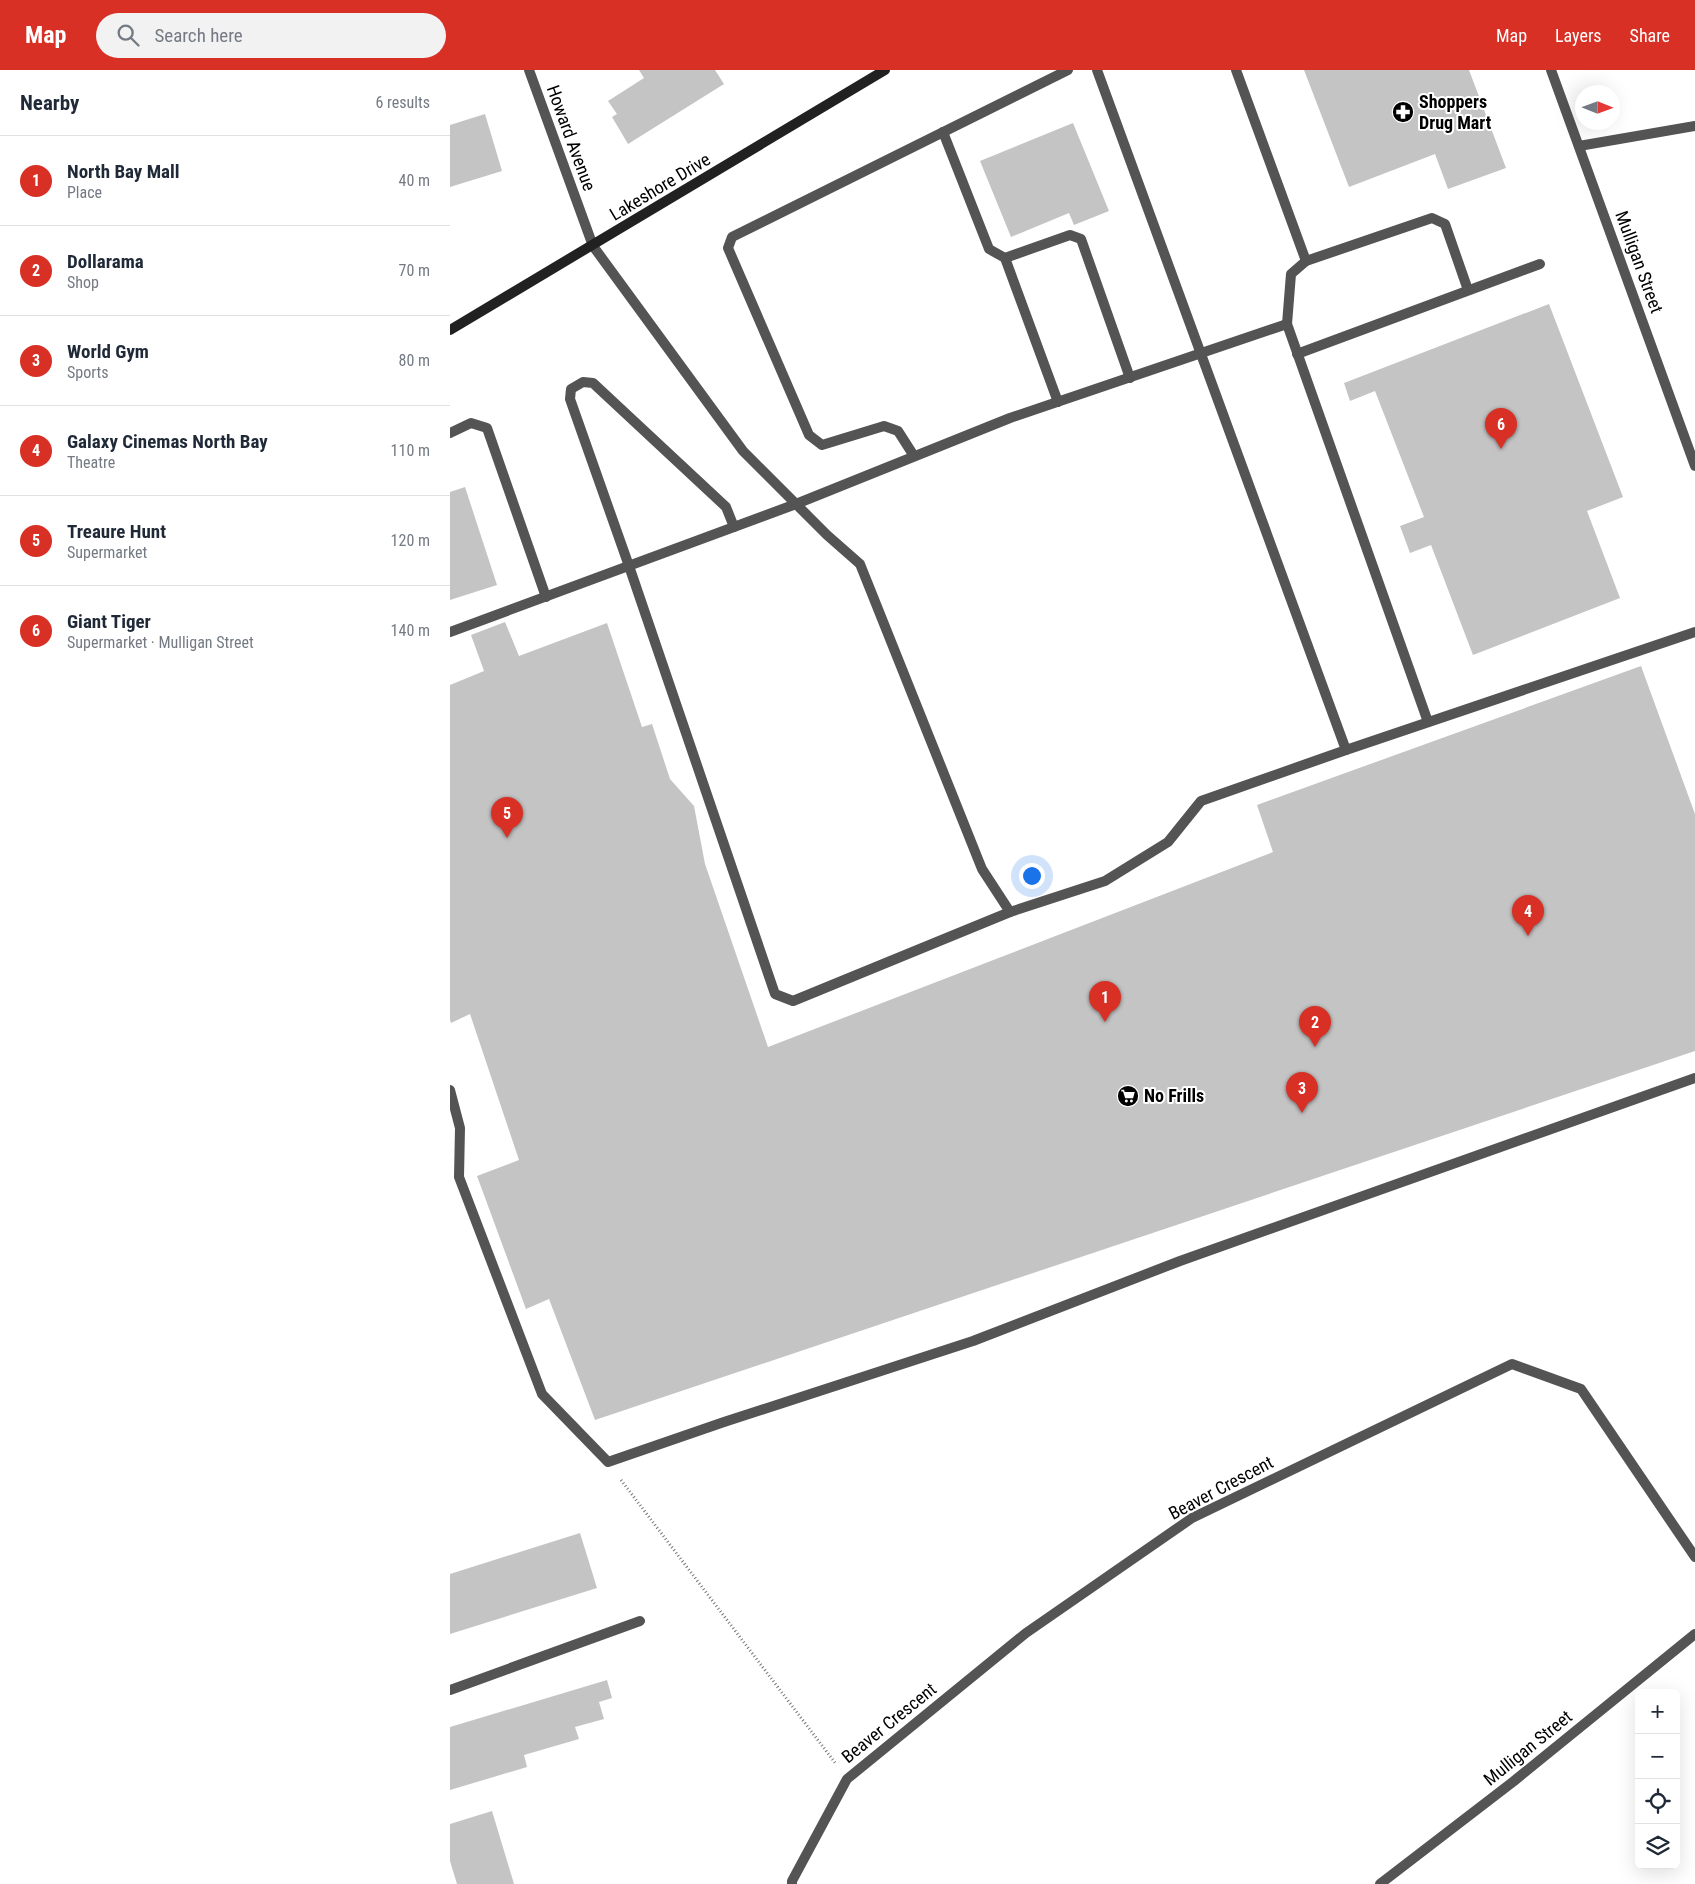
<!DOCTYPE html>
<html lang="en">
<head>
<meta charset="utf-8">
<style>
  :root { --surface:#fff; --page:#f2f2f3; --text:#1f2937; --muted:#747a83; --line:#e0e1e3; --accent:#d93025 }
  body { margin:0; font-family:"Roboto Condensed",sans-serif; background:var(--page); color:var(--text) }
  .controls { position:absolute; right:15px; bottom:15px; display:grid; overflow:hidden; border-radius:8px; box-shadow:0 5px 20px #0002 }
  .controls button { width:45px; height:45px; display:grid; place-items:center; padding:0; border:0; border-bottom:1px solid var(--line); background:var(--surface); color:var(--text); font:25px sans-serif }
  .compass { position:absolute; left:1125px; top:15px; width:45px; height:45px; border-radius:50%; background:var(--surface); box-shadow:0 5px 20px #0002; rotate:91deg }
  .you { position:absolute; left:581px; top:805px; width:18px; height:18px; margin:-12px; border:4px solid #fff; border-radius:50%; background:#1a73e8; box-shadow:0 0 0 8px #1a73e833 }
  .badge { display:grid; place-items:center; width:32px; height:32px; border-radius:50%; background:var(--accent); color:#fff; font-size:16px; font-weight:700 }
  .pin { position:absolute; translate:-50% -41px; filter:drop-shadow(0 1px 2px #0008) }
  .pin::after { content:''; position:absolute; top:26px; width:18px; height:15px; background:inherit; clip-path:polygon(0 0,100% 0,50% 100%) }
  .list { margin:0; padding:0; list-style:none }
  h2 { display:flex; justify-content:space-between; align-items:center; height:65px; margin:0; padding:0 20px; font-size:21px }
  h2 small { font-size:16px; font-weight:400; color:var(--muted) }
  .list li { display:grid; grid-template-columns:32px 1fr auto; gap:15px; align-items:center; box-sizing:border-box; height:90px; padding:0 20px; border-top:1px solid var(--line) }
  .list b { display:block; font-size:19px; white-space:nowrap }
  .list p { margin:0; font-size:16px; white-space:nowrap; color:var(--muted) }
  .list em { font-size:16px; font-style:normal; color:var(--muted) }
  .icon { flex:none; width:28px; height:28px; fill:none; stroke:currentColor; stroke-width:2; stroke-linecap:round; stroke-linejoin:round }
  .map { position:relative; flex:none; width:1245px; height:1814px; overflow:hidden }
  header { display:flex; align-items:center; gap:30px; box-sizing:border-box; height:70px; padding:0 25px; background:var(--accent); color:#fff }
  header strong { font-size:24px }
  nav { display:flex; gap:28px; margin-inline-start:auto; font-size:18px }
  .search { width:350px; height:45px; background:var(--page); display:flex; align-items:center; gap:12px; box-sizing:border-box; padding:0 18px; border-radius:28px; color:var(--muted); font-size:19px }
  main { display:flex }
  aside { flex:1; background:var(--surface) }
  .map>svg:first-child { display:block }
  .building { fill:#c4c4c4 }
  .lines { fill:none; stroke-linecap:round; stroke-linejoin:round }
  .path { stroke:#767676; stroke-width:3; stroke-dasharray:1 2.5; stroke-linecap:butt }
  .lane { stroke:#545454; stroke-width:10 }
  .street { stroke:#545454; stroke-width:10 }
  .secondary { stroke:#212121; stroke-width:10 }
  .labels { text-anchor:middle; stroke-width:4; stroke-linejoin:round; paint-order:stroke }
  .poi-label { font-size:18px; font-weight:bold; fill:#000; stroke:#fff; text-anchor:start }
  .street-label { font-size:18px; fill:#000; stroke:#fff }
</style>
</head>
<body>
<header>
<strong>Map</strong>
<div class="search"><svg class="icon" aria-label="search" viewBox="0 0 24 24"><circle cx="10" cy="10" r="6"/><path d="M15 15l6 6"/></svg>Search here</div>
<nav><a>Map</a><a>Layers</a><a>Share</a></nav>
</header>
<main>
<aside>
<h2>Nearby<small>6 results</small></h2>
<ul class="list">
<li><span class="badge">1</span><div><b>North Bay Mall</b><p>Place</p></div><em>40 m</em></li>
<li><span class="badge">2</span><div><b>Dollarama</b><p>Shop</p></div><em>70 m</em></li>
<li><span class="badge">3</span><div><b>World Gym</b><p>Sports</p></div><em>80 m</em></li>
<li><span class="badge">4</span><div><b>Galaxy Cinemas North Bay</b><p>Theatre</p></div><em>110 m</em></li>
<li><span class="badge">5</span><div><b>Treaure Hunt</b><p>Supermarket</p></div><em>120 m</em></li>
<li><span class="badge">6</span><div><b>Giant Tiger</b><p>Supermarket · Mulligan Street</p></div><em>140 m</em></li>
</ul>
</aside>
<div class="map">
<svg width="1245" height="1814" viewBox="0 0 1245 1814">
  <rect width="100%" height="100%" fill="#fff"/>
  <g class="building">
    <polygon points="189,0 265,0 274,14 178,74 162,47 167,44 158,31 194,8"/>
    <polygon points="854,0 1019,0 1056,98 998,119 985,84 899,117"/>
    <polygon points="35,44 52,101 0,117 0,55"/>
    <polygon points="623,53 659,141 624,155 619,143 561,167 530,91"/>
    <polygon points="1099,234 1173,427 1137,441 1170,528 1023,585 981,475 960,483 950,456 974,447 925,321 900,331 894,313"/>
    <polygon points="15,417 47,515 0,530 0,422"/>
    <polygon points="55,552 69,586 157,553 192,657 202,654 220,709 244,736 255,794 318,977 823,782 807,735 1191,596 1245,744 1245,981 145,1350 99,1229 76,1239 27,1106 69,1090 20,944 1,953 0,950 0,615 34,601 21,565"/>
    <polygon points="130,1463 147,1518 0,1564 0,1504"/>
    <polygon points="157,1610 162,1628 149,1632 154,1649 125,1657 129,1669 74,1685 77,1697 0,1720 0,1657"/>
    <polygon points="42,1741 64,1814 7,1814 0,1791 0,1754"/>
  </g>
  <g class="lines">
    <polyline class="path" points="171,1410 386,1694"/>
    <g class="lane">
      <polyline points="647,0 896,680"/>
      <polyline points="786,0 856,191 982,148 995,154 1018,220"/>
      <polyline points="493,62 539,179 555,188 608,332"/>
      <polyline points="143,176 293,381 377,465 410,494 532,799 560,842 655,811 718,772 751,731 896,680 1245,562"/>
      <polyline points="555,188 620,165 631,169 680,308"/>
      <polyline points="837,254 841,204 856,191"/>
      <polyline points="847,284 1090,194"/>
      <polyline points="0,363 21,353 37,358 96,527"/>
      <polyline points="464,386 448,361 434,356 372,375 359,365 278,178 282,167 618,0"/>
      <polyline points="284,457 276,437 143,313 133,312 121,319 120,329 179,496 325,924 343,931 560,842"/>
      <polyline points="0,562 346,434 560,348 837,254 978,652"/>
      <polyline points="0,1020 10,1058 9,1107 92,1324 158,1392 274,1352 523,1271 730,1191 1245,1008"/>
      <polyline points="0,1620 190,1551"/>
    </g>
    <g class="street">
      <polyline points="79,0 143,176"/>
      <polyline points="1101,0 1245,396"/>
      <polyline points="1129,76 1245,56"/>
      <polyline points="342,1814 342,1811 397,1709 576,1563 742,1448 1062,1294 1131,1319 1245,1487"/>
      <polyline points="930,1814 1064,1711 1245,1564"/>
    </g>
    <polyline class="secondary" points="0,260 435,0"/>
  </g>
  <defs>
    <g id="pharmacy-disc" transform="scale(1.125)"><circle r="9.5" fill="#000" stroke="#fff"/><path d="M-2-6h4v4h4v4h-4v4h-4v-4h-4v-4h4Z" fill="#fff"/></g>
    <g id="supermarket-disc" transform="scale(1.125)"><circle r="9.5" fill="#000" stroke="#fff"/><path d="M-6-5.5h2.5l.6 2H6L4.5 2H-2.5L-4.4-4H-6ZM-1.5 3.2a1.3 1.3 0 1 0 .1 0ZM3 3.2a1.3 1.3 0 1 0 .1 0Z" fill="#fff"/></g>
  </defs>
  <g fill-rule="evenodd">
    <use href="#pharmacy-disc" x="953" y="42"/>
    <use href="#supermarket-disc" x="678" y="1026"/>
  </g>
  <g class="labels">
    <g class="poi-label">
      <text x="969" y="38">Shoppers<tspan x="969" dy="21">Drug Mart</tspan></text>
      <text x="694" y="1032">No Frills</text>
    </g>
    <g class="street-label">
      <text transform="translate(121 68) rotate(70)" y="6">Howard Avenue</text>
      <text transform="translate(210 117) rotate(-31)" y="6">Lakeshore Drive</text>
      <text transform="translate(1189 192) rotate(70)" y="6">Mulligan Street</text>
      <text transform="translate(771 1418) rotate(-28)" y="6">Beaver Crescent</text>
      <text transform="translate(439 1653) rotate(-39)" y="6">Beaver Crescent</text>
      <text transform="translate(1078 1678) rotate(-39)" y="6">Mulligan Street</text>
    </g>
  </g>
</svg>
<div class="controls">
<button>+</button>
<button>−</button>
<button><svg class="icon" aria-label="locate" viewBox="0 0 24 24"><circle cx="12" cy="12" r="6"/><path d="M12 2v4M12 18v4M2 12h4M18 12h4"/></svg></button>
<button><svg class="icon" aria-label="layers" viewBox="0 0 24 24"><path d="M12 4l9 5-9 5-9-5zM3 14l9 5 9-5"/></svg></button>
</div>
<svg class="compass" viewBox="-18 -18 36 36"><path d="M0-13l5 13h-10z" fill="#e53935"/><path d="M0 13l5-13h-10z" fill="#747a83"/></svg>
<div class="you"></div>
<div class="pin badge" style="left:655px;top:952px">1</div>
<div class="pin badge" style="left:865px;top:977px">2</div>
<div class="pin badge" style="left:852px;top:1043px">3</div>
<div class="pin badge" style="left:1078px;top:866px">4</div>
<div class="pin badge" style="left:57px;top:768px">5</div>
<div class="pin badge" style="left:1051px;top:379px">6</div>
</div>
</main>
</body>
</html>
